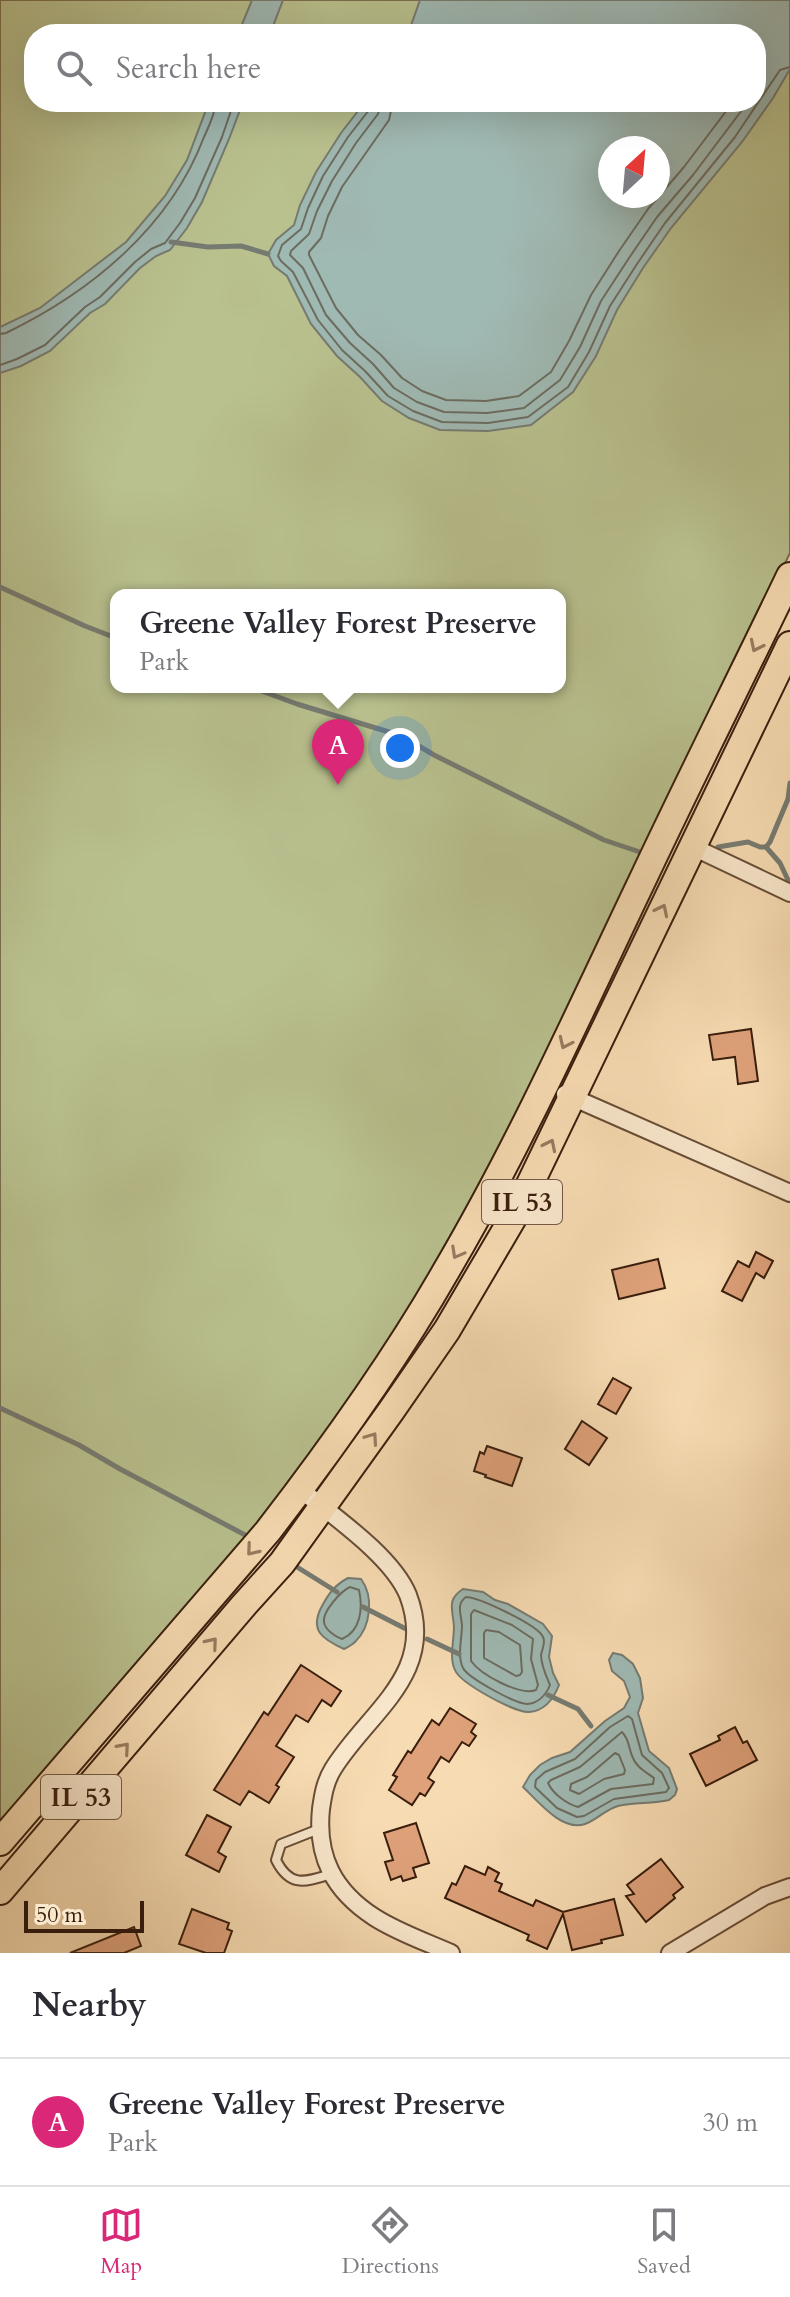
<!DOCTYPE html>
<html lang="en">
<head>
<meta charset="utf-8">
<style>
  :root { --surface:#fff; --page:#f7f7f7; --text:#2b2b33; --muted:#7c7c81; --line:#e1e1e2; --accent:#db2777 }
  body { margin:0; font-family:Cardo,serif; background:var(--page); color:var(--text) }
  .compass { position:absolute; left:598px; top:136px; width:72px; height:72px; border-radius:50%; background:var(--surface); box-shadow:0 8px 32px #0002; rotate:26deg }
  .scale { position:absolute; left:24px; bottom:20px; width:120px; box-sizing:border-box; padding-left:8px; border:4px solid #391e0d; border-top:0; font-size:22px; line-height:28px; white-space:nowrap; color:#391e0d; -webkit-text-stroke:6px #fae8cd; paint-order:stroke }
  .you { position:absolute; left:400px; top:748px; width:28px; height:28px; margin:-20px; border:6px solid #fff; border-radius:50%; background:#1a73e8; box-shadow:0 0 0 12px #1a73e833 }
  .badge { display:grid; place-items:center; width:52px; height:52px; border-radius:50%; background:var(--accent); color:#fff; font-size:26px; font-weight:700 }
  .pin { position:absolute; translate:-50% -66px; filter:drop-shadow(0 2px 4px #0008) }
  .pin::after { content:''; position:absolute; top:42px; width:28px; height:24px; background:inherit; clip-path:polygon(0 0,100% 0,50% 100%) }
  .popup { position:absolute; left:110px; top:589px; width:456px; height:104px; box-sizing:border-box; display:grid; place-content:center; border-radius:16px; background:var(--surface); filter:drop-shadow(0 2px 6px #0005); font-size:26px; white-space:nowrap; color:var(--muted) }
  .popup b { font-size:30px; color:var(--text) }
  .popup::after { content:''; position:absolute; left:50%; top:100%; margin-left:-16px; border:16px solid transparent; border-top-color:var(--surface) }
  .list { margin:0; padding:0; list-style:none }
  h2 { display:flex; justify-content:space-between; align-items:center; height:104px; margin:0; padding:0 32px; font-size:34px }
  h2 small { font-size:26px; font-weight:400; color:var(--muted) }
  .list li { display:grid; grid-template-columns:52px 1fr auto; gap:24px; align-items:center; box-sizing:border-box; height:128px; padding:0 32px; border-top:2px solid var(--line) }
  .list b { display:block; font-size:30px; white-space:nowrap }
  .list p { margin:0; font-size:26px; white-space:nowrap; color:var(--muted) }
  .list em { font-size:26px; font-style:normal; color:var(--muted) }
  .icon { flex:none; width:44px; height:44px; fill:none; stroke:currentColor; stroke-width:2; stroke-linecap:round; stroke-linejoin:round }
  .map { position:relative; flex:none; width:790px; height:1953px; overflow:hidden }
  .search { position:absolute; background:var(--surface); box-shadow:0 8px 32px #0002; left:24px; right:24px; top:24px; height:88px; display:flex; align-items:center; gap:20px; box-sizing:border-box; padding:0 28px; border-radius:32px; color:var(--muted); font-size:30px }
  .sheet { height:232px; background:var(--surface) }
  nav { display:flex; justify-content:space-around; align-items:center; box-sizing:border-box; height:112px; border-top:2px solid var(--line); background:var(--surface); font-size:22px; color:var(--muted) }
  nav a { display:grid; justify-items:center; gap:4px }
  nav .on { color:var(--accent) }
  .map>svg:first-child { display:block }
  .green { fill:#b9c18f; stroke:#79704e; stroke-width:2; fill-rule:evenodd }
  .water { fill:#9fb9b3; stroke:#767b71; stroke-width:2; fill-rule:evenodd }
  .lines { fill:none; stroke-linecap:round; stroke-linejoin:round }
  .shore { stroke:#6c6c60; stroke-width:2 }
  .stream { stroke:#767b71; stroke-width:5 }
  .building { fill:#dea17a; stroke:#391e0d; stroke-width:2 }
  .service-casing { stroke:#684d36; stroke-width:12 }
  .minor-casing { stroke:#684d36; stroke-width:20 }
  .primary-casing { stroke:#391e0d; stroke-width:30 }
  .service { stroke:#fae8cd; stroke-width:8 }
  .minor { stroke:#fae8cd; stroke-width:16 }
  .primary { stroke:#f7dbb2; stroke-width:26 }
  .oneway { stroke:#987c60 }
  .labels { text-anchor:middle; stroke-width:8; stroke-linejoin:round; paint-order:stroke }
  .shield { fill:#fae8cd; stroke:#735b47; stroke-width:2 }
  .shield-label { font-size:26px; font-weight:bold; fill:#391e0d }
</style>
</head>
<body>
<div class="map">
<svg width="790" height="1953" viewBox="0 0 790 1953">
  <rect width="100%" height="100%" fill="#f7dbb2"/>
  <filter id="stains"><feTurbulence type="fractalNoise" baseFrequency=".0025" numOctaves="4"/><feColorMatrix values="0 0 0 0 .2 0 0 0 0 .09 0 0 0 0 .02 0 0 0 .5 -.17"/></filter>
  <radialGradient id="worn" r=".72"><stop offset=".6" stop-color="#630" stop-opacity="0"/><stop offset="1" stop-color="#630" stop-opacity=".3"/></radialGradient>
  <path class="green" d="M0 0H790V553L508 1132 469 1207 385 1353 263 1522 0 1824ZM34 34H756V102H34ZM610 148H658V196H610ZM116 595H560V687H116Z"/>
  <g class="water">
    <polygon points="252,0 283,0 270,34 238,34"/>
    <path d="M420 0H790V69L773 98 742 142 671 228 643 268 617 310 596 356 573 392 531 425 488 431 440 430 409 418 382 401 360 377 337 356 311 324 287 276 274 266 268 254 276 240 294 225 300 205 316 172 341 133 365 102H756V34H408ZM610 148H658V196H610Z"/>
    <polygon points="209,102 243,102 229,139 202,202 187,228 170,250 156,256 140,268 105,304 90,313 50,351 21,366 0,373 0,327 40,308 126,242 165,196 187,160"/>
    <path d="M348 1578 361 1579C374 1596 371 1627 355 1642 352 1645 348 1647 344 1649 322 1639 309 1630 322 1606 329 1593 335 1585 348 1578Z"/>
    <path d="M463 1589 483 1592 495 1600 508 1604 543 1624 552 1636 549 1657 553 1673 559 1685C554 1698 545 1711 529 1712 515 1713 460 1683 455 1670 449 1658 454 1640 454 1627 453 1609 446 1600 463 1589Z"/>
    <path d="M613 1653 622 1655 633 1664 640 1678 643 1698 638 1713 649 1751 669 1768 677 1789 675 1795 669 1800C652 1804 635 1802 618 1806 606 1809 597 1820 585 1824 562 1832 538 1801 523 1787L530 1775 540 1765 552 1758 570 1752 605 1721 624 1708 630 1697 624 1681 612 1671 609 1660Z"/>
  </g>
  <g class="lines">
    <g class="shore">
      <polyline points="371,102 369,110 348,137 323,176 308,208 301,229 282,245 278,256 281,261 293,272 318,320 342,350 365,371 388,396 413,411 442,422 488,423 528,417 568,387 589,352 610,306 637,264 665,223 735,137 780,70 790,67"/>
      <polyline points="381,102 378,114 356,143 332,181 317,211 309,234 291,251 290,255 303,268 326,315 350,343 373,364 394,388 417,402 444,412 487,413 524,408 560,380 580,347 601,301 629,258 657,217 693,175 748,102"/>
      <polyline points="393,102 389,120 342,187 328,216 321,238 309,252 309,255 336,308 358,335 381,355 402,378 422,391 446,400 486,401 519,396 551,372 569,341 591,295 619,251 648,209 684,167 733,102"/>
      <path d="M0 334 6 333C91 292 170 227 204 137 209 126 215 114 216 102"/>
      <polyline points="0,365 17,359 45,345 85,307 100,297 135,262 151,249 165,243 180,223 195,198 222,137 234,102"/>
      <path d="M350 1587 359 1590C363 1608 361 1631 342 1639 336 1637 325 1630 324 1622 322 1612 341 1591 350 1587Z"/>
      <path d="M466 1597C478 1597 538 1625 543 1637 546 1643 542 1649 541 1655 541 1665 546 1676 550 1685 546 1695 538 1703 527 1704 516 1704 468 1678 463 1668 457 1656 462 1638 462 1625 461 1614 456 1604 466 1597Z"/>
      <path d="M474 1610 512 1625 533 1639 531 1659 538 1685 536 1690C520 1696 481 1675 471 1661V1614Z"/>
      <polygon points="486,1630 499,1632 520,1645 522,1672 520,1675 516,1676 484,1658 484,1633"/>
      <polygon points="628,1716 632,1719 642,1755 662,1773 669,1788 666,1792 614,1799 584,1816 577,1817 557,1808 535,1787 536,1780 545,1772 575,1759 610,1727"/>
      <path d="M622 1732C630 1740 628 1748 633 1758 636 1767 647 1773 654 1778L653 1784 611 1789 578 1807C567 1804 553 1794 548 1783L551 1780 580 1767Z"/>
      <polygon points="615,1753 619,1755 625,1770 624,1774 604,1779 579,1794 570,1790 571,1784 587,1777"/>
    </g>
    <g class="stream">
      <polyline points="171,242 208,247 241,246 268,254"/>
      <polyline points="0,587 85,626 116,638"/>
      <polyline points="251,687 297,704 402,736 434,755 604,840 646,854"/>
      <polyline points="718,847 748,842 760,847 766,847 780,863 788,880"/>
      <polyline points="766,847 770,842 788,799 790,783"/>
      <polyline points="0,1408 79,1445 120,1469 249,1537"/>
      <polyline points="297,1567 337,1592"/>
      <polyline points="363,1607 408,1630"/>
      <polyline points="427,1639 459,1654"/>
      <polyline points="548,1695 578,1709 591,1726"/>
    </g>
  </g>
  <g class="building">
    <polygon points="751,1029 758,1081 738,1084 735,1057 713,1060 709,1035"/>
    <polygon points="756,1252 773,1261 764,1278 756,1273 742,1301 722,1291 738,1261 749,1267"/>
    <polygon points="658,1259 665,1288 619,1299 612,1270"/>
    <polygon points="613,1378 631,1388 616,1414 598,1404"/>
    <polygon points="582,1421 607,1438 589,1465 565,1449"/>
    <polygon points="487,1446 522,1458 512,1486 485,1477 486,1475 474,1471 480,1452 484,1454"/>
    <polygon points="301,1665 341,1691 331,1706 322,1700 308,1722 296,1715 276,1746 294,1757 276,1785 279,1787 269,1803 249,1791 240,1805 214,1790 264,1712 268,1715"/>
    <polygon points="450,1708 476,1724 471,1732 476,1736 469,1746 462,1742 449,1762 441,1757 428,1778 434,1782 425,1796 420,1793 412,1805 389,1790 397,1777 393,1775 408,1751 411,1753 432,1720 439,1725"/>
    <polygon points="735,1727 743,1743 747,1741 757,1760 706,1786 690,1754 720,1740 718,1736"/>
    <polygon points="207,1815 231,1827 218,1852 226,1857 219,1872 186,1855"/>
    <polygon points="416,1823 429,1863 413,1868 416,1877 403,1881 401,1876 391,1880 385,1862 393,1860 384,1833"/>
    <polygon points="661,1859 683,1887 673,1895 675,1898 646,1922 626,1896 634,1894 627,1885"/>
    <polygon points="465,1866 485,1875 488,1867 499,1873 495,1881 502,1884 499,1891 533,1906 536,1900 563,1912 614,1899 623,1935 601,1940 602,1943 572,1950 563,1914 547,1949 527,1940 529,1935 445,1898 452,1883 456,1885"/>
    <polygon points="192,1909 229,1923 227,1929 232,1931 224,1953 206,1953 179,1944"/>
    <polygon points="134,1927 141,1946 124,1953 70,1953"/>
  </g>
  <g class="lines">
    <g class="service-casing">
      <path id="service" d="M319 1829 281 1844 276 1860C290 1888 305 1882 331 1874"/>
    </g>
    <g class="minor-casing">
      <g id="minor">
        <polyline points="693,847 790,893"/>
        <polyline points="565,1094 790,1193"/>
        <path d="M300 1489C333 1516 392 1556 408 1595 438 1674 368 1712 333 1769 325 1782 323 1795 321 1809 316 1857 334 1891 374 1917 397 1932 426 1942 451 1953"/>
        <polyline points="670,1953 765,1896 790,1887"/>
      </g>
    </g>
    <g class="primary-casing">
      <g id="primary">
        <path d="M0 1842 268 1531C332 1448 394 1362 446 1271 520 1145 579 1013 642 881 690 779 741 678 790 576"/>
        <polyline points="0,1891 244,1605 282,1563 391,1411 447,1330 517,1211 790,645"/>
      </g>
    </g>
    <use href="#service" class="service"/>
    <use href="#minor" class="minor"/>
    <use href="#primary" class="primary"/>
  </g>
  <defs><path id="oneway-chevron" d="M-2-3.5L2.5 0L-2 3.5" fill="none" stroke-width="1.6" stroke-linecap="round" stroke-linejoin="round" transform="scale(2)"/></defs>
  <g class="oneway">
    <use href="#oneway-chevron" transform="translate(756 646) rotate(116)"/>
    <use href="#oneway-chevron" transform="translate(662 910) rotate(-64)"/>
    <use href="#oneway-chevron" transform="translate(565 1043) rotate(115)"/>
    <use href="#oneway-chevron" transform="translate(550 1145) rotate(-64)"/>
    <use href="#oneway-chevron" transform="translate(457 1253) rotate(119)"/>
    <use href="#oneway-chevron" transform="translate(372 1438) rotate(-55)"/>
    <use href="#oneway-chevron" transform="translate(252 1550) rotate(130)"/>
    <use href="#oneway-chevron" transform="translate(212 1643) rotate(-50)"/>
    <use href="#oneway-chevron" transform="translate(124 1748) rotate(-49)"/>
  </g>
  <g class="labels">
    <g class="shield">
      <rect x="482" y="1180" width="80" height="44" rx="6"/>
      <rect x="41" y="1775" width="80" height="44" rx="6"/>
    </g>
    <g class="shield-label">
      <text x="522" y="1211">IL 53</text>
      <text x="81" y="1806">IL 53</text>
    </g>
  </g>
  <rect width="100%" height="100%" filter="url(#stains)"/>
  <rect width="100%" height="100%" fill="url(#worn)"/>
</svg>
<svg class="compass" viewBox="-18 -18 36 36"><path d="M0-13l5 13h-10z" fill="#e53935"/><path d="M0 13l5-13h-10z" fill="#7c7c81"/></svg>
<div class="scale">50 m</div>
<div class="you"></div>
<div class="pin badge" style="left:338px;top:785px">A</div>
<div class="popup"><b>Greene Valley Forest Preserve</b>Park</div>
<div class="search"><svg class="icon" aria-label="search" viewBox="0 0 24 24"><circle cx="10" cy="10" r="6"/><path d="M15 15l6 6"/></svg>Search here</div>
</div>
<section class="sheet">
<h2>Nearby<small></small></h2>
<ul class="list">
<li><span class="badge">A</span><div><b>Greene Valley Forest Preserve</b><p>Park</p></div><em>30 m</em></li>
</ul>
</section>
<nav>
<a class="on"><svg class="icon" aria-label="map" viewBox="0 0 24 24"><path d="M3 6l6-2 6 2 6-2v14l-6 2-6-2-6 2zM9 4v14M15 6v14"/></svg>Map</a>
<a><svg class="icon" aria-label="directions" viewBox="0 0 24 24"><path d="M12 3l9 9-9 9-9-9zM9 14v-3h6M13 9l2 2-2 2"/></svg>Directions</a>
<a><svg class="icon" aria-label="saved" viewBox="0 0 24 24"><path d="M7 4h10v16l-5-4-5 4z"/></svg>Saved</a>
</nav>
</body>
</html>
